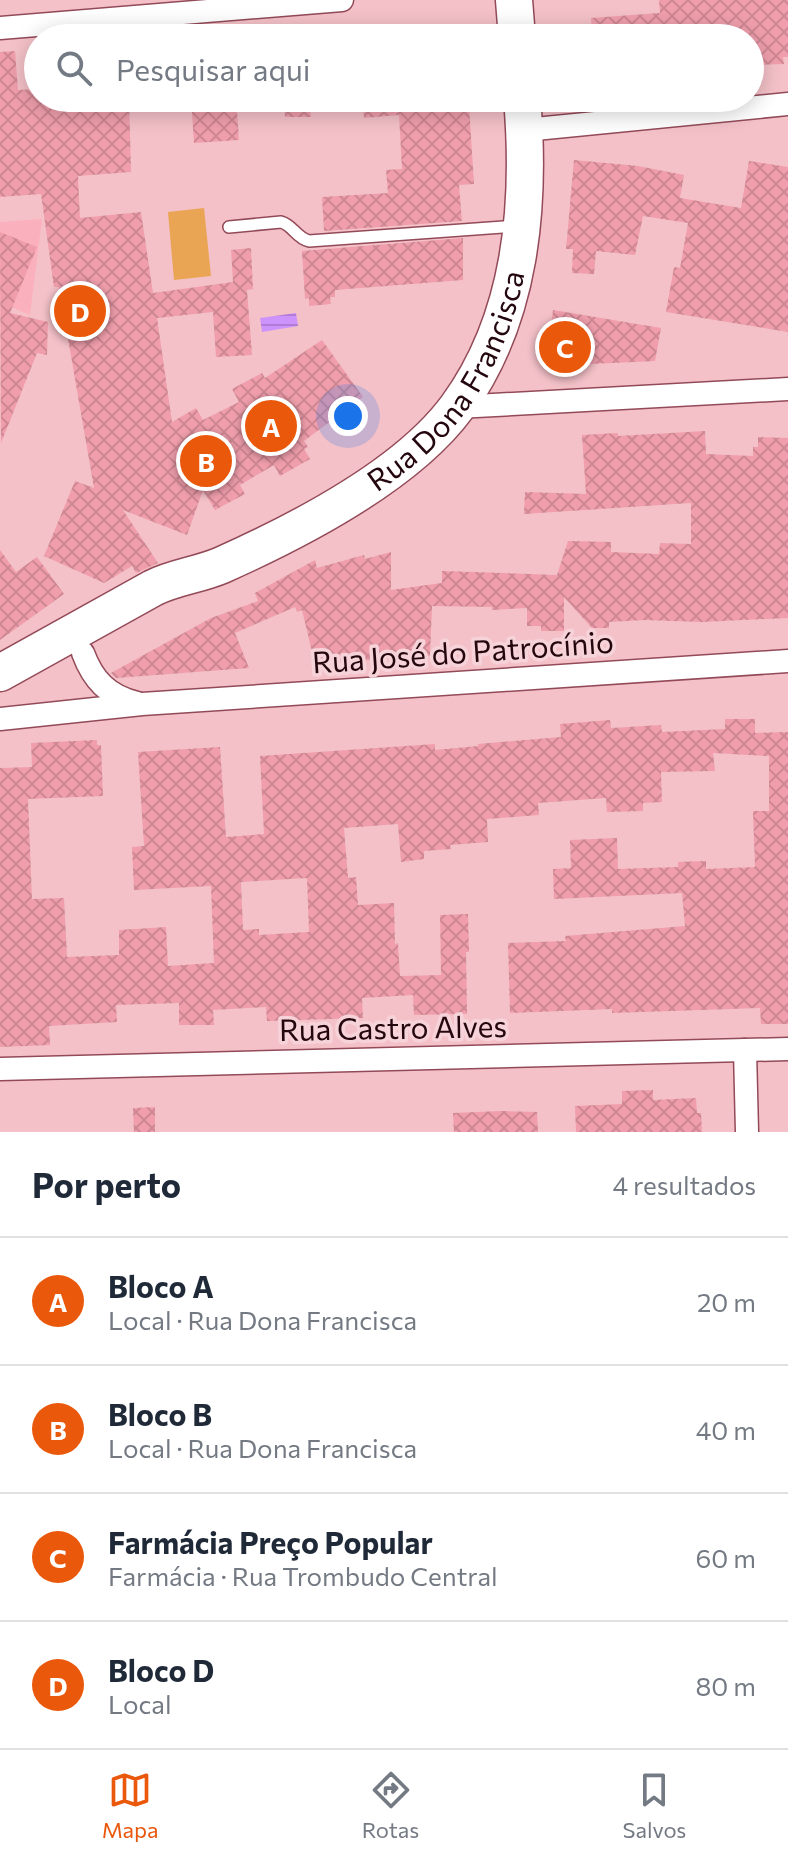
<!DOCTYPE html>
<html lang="pt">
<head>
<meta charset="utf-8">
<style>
  :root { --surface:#fff; --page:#f2f2f3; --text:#1f2937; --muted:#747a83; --line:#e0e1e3; --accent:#ea580c }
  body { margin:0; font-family:Commissioner,sans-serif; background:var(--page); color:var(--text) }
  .you { position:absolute; left:348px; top:416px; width:28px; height:28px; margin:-20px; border:6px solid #fff; border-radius:50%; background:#1a73e8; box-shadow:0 0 0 12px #1a73e833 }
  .badge { display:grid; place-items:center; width:52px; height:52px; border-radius:50%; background:var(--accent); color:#fff; font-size:26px; font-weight:700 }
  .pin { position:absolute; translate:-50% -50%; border:4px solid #fff; box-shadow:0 2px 8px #0006 }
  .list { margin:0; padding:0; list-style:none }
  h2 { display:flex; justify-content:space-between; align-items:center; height:104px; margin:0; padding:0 32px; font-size:34px }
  h2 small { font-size:26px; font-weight:400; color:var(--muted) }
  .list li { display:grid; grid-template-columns:52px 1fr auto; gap:24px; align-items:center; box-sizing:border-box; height:128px; padding:0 32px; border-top:2px solid var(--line) }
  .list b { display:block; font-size:30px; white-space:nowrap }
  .list p { margin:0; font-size:26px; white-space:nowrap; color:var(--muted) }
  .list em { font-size:26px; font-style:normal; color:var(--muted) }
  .icon { flex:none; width:44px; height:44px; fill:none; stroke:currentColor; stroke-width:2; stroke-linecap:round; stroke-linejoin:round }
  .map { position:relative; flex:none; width:788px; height:1132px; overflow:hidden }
  .search { position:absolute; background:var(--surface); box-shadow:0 4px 20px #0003; left:24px; right:24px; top:24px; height:88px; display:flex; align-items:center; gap:20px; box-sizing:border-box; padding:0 28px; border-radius:44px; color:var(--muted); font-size:30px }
  .sheet { height:616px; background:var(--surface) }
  nav { display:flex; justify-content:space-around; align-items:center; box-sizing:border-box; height:112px; border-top:2px solid var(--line); background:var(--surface); font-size:22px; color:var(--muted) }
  nav a { display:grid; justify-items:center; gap:4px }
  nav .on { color:var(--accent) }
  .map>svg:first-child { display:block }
  .built { fill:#fbb1bd }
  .garden { fill:#e9a554 }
  .water { fill:url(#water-rules) }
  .building { fill:url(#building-cross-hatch); fill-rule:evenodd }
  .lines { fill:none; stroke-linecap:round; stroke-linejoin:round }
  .service-casing { stroke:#934a58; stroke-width:14 }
  .minor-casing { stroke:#934a58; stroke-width:25 }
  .primary-casing { stroke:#934a58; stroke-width:39 }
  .service { stroke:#fff; stroke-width:11 }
  .minor { stroke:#fff; stroke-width:22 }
  .primary { stroke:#fff; stroke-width:36 }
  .labels { text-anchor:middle; stroke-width:7; stroke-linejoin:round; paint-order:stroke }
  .street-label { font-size:30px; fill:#24070e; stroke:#f6d3d8 }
</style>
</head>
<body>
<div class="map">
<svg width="788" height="1132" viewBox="0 0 788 1132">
  <defs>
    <pattern id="water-rules" width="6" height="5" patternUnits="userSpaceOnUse" patternTransform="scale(2)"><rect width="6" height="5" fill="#cd92fc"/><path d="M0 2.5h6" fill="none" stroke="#b07cd7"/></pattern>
    <pattern id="building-cross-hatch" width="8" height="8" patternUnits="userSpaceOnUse" patternTransform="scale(2)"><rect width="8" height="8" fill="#f09eac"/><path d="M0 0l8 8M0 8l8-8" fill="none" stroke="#ce8793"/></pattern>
  </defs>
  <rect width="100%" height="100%" fill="#f4c1c8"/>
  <polygon class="built" points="42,219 30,315 0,302 0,222"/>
  <polygon class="garden" points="204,208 211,276 174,280 168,212"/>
  <polygon class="water" points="296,313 298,326 262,332 260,318"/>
  <g class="building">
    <polygon points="659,0 788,0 788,57 783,57 784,64 750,65 750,38 592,38 591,18 660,13"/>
    <polygon points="15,51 18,90 38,89 38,98 129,98 131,172 78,176 80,218 141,212 153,293 233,282 231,250 251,248 253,289 247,290 252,355 216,357 213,312 157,318 172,422 196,408 203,420 239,402 232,389 262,373 265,378 322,340 363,397 304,441 308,447 304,449 310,459 280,476 274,465 240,485 245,494 215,510 203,490 187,535 123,510 158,563 136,573 132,566 104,583 44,556 75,481 94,488 59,287 54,287 41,194 0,197 0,52"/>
    <polygon points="191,98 236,98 239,140 194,143"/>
    <polygon points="284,98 309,98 311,117 285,117"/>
    <polygon points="362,98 431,98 432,104 455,103 455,106 469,105 474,184 459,185 462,221 324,231 322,197 388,193 386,170 402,169 399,115 364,118"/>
    <polygon points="574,160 638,166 684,175 680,198 741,208 749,161 788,167 788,332 666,312 674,267 680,268 688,223 643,216 635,255 596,251 594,274 572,273 573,249 566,249"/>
    <polygon points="0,232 37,247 10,313 48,322 47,355 37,353 1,443"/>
    <polygon points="463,238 463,280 335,290 335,297 330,297 331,304 309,306 309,298 305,299 302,251"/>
    <polygon points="553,310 661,328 655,361 546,366"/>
    <polygon points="705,431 706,454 753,456 753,447 758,447 758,437 788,438 788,618 702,622 644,620 609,622 609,628 592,628 564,597 564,631 541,631 541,626 527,626 527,608 492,610 492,607 432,606 430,656 315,664 302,610 297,612 295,607 235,633 249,668 116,678 111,673 211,618 258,601 255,593 315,560 317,568 364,555 365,559 391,552 391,590 442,583 442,571 557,575 568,541 611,542 611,552 659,554 660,543 691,544 691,503 524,514 525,492 586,494 582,435 618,433 618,436"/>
    <polygon points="0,550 16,572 37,557 64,594 0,640"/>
    <path d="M725 719H755V733L788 732V1024H761L760 1008 612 1013V1009L510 1013 508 943 566 941 565 936 685 926 682 893 554 899 553 869 571 868 570 840 617 838 618 869 678 867V862L706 861V869L755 867 753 811H769V756L713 753 715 771 661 772 662 802 643 803V811L607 812 606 798 538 803 539 815 487 819 488 842 450 845 451 849 424 851V859L401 862 398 824 344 828 348 878 356 877 358 905 394 903 395 944 398 943 400 976 441 975 440 915 468 914 469 952H466L467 1014 414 1015 413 995 362 998 363 1018 267 1021 266 1007 213 1010 214 1025H179V1003L116 1005 117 1022 49 1026 50 1045 0 1047V768L32 767 31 743 97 740V745H101L103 796 28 799 32 899 64 898 67 957 119 955V930L166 927 168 966 214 963 211 886 134 890 132 847 144 846 138 752 220 747 226 837 264 834 260 756 435 744V750L478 746V744L561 737 560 724 610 720 611 728 661 725 662 732 725 729ZM307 878 309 932 259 935V929L243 930 241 882Z"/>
    <polygon points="653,1090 653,1100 696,1098 697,1113 701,1113 702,1132 576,1132 575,1106 622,1104 622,1091"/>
    <polygon points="155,1107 155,1132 134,1132 133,1108"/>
    <polygon points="501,1111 537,1112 538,1132 454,1132 453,1113"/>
  </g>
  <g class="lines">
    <g class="service-casing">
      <path id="service" d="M229 227 281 222C293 225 296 238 309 241L517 226"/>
    </g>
    <g class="minor-casing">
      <g id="minor">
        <polyline points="0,28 342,0"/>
        <polyline points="525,130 788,104"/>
        <polyline points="457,407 788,389"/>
        <path d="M83 653C93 680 108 696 137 703"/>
        <polyline points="0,719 142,704 788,661"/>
        <polyline points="745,1050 747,1132"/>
        <polyline points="0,1069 788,1049"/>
      </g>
    </g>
    <g class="primary-casing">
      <g id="primary">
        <polyline points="514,0 517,38"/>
        <path id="s1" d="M0 673 153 588C175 577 199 575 222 565 298 531 407 475 457 407 522 318 531 204 522 98"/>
      </g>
    </g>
    <use href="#service" class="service"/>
    <use href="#minor" class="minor"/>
    <use href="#primary" class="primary"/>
  </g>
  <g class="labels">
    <g class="street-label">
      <text dy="10" stroke="none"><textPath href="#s1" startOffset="550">Rua Dona Francisca</textPath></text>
      <text transform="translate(463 653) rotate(-4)" y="10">Rua José do Patrocínio</text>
      <text transform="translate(393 1029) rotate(-1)" y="10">Rua Castro Alves</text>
    </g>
  </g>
</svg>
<div class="you"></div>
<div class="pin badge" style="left:271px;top:426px">A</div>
<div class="pin badge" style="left:206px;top:461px">B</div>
<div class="pin badge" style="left:565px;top:347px">C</div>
<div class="pin badge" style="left:80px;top:311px">D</div>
<div class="search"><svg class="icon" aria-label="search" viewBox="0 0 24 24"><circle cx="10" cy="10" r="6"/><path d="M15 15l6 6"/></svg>Pesquisar aqui</div>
</div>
<section class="sheet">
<h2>Por perto<small>4 resultados</small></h2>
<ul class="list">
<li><span class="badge">A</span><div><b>Bloco A</b><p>Local · Rua Dona Francisca</p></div><em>20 m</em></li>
<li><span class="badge">B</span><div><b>Bloco B</b><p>Local · Rua Dona Francisca</p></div><em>40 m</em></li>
<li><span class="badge">C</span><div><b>Farmácia Preço Popular</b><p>Farmácia · Rua Trombudo Central</p></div><em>60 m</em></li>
<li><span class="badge">D</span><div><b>Bloco D</b><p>Local</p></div><em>80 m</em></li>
</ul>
</section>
<nav>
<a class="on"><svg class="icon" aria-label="map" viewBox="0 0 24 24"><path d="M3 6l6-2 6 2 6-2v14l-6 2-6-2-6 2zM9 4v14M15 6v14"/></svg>Mapa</a>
<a><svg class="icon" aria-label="directions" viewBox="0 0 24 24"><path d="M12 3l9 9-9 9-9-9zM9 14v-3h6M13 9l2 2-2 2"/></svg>Rotas</a>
<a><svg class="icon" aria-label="saved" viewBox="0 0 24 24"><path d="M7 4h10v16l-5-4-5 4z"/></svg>Salvos</a>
</nav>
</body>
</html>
